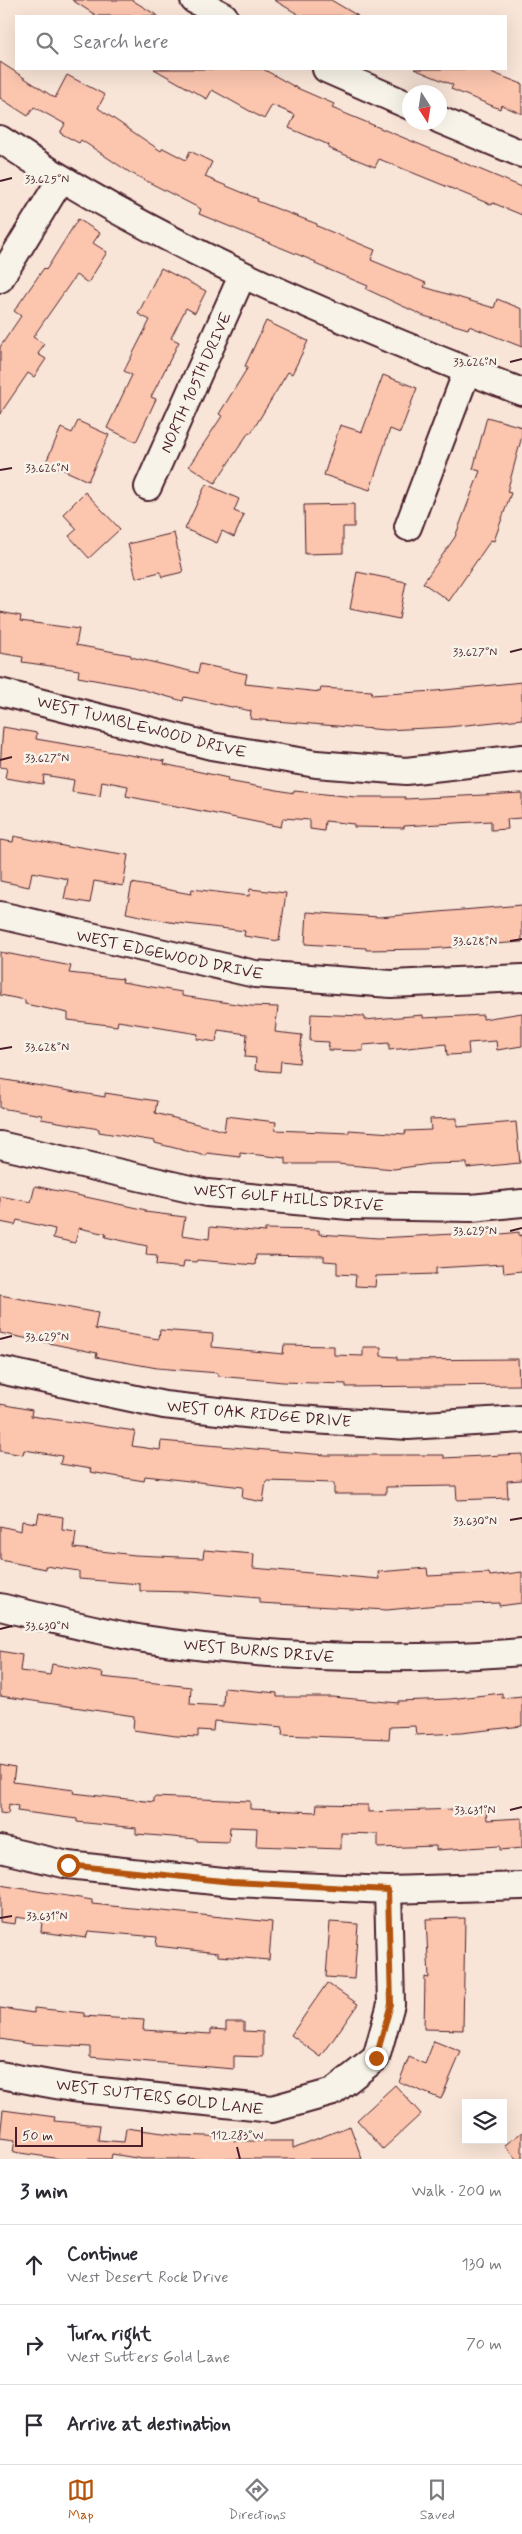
<!DOCTYPE html>
<html lang="en">
<head>
<meta charset="utf-8">
<style>
  :root { --surface:#fff; --page:#f2f2f3; --text:#2b2b33; --muted:#7c7c81; --line:#e1e1e2; --accent:#b45309 }
  body { margin:0; font-family:Mynerve,sans-serif; background:var(--page); color:var(--text) }
  .controls { position:absolute; right:15px; bottom:15px; display:grid; overflow:hidden; border-radius:0px; box-shadow:0 5px 20px #0002 }
  .controls button { width:45px; height:45px; display:grid; place-items:center; padding:0; border:0; border-bottom:1px solid var(--line); background:var(--surface); color:var(--text); font:25px sans-serif }
  .compass { position:absolute; left:402px; top:85px; width:45px; height:45px; border-radius:50%; background:var(--surface); box-shadow:0 5px 20px #0002; rotate:168deg }
  .scale { position:absolute; left:15px; bottom:12px; width:128px; box-sizing:border-box; padding-left:5px; border:2px solid #4a1f2b; border-top:0; font-size:14px; line-height:18px; white-space:nowrap; color:#4a1f2b; -webkit-text-stroke:4px #f7f3e8; paint-order:stroke }
  .stop { position:absolute; width:15px; height:15px; margin:-11px; border:4px solid #b45309; border-radius:50%; background:#fff }
  .stop.end { background:#b45309; border-color:#fff; box-shadow:0 1px 5px #0008 }
  .list { margin:0; padding:0; list-style:none }
  h2 { display:flex; justify-content:space-between; align-items:center; height:65px; margin:0; padding:0 20px; font-size:21px }
  h2 small { font-size:16px; font-weight:400; color:var(--muted) }
  .list li { display:grid; grid-template-columns:32px 1fr auto; gap:15px; align-items:center; box-sizing:border-box; height:80px; padding:0 20px; border-top:1px solid var(--line) }
  .list b { display:block; font-size:19px; white-space:nowrap }
  .list p { margin:0; font-size:16px; white-space:nowrap; color:var(--muted) }
  .list em { font-size:16px; font-style:normal; color:var(--muted) }
  .icon { flex:none; width:28px; height:28px; fill:none; stroke:currentColor; stroke-width:2; stroke-linecap:round; stroke-linejoin:round }
  .map { position:relative; flex:none; width:522px; height:2159px; overflow:hidden }
  .search { position:absolute; background:var(--surface); box-shadow:0 5px 20px #0002; left:15px; right:15px; top:15px; height:55px; display:flex; align-items:center; gap:12px; box-sizing:border-box; padding:0 18px; border-radius:0px; color:var(--muted); font-size:19px }
  .sheet { height:305px; background:var(--surface) }
  nav { display:flex; justify-content:space-around; align-items:center; box-sizing:border-box; height:70px; border-top:1px solid var(--line); background:var(--surface); font-size:14px; color:var(--muted) }
  nav a { display:grid; justify-items:center; gap:2px }
  nav .on { color:var(--accent) }
  .map>svg:first-child { display:block }
  .building { fill:#fbc5ae; stroke:#4a1f2b }
  .lines { fill:none; stroke-linecap:round; stroke-linejoin:round }
  .minor-casing { stroke:#4a1f2b; stroke-width:30 }
  .minor { stroke:#f7f3e8; stroke-width:26 }
  .route { stroke:#b45309; stroke-width:6 }
  .ticks { fill:none; stroke:#4a1f2b; stroke-width:2 }
  .labels { text-anchor:middle; stroke-width:5; stroke-linejoin:round; paint-order:stroke }
  .street-label { font-size:16px; fill:#4a1f2b; stroke:#f7f3e8 }
  .ticks-label { font-size:12px; text-anchor:middle; fill:#4a1f2b; stroke:#f7f3e8; stroke-width:5; stroke-linejoin:round; paint-order:stroke }
</style>
</head>
<body>
<div class="map">
<svg width="522" height="2159" viewBox="0 0 522 2159">
  <rect width="100%" height="100%" fill="#f8e5d7"/>
  <filter id="ink" filterUnits="userSpaceOnUse"><feTurbulence type="fractalNoise" baseFrequency=".02" numOctaves="2"/><feDisplacementMap in="SourceGraphic" scale="10" xChannelSelector="R" yChannelSelector="G"/><feConvolveMatrix kernelMatrix="1 2 1 2 8 2 1 2 1" color-interpolation-filters="sRGB"/></filter>
  <g filter="url(#ink)">
    <g class="building">
      <polygon points="72,0 132,0 158,16 97,16"/>
      <polygon points="274,0 331,0 358,16 301,16"/>
      <polygon points="0,62 55,98 67,75 105,95 98,108 161,151 163,148 186,160 190,151 212,162 205,177 258,199 257,201 317,224 317,226 375,250 371,260 426,283 424,287 494,308 497,299 522,309 522,347 469,326 468,329 424,316 366,289 368,286 315,264 316,262 199,214 201,209 129,172 81,140 79,143 60,133 65,124 34,107 28,116 0,98"/>
      <polygon points="154,69 263,69 297,88 334,104 332,108 522,187 522,215 493,203 492,205 379,159 375,167 328,148 329,145 289,128 295,115 272,105 264,119 212,90 207,99"/>
      <polygon points="414,69 483,69 522,84 522,114 501,105 500,109 451,89 453,85"/>
      <polygon points="78,219 100,233 93,243 107,252 88,283 76,275 33,337 44,344 38,354 46,359 34,377 28,373 0,414 0,347 21,316 14,311 44,268 46,270"/>
      <polygon points="161,268 206,291 195,313 186,308 171,338 179,342 151,397 156,399 136,442 107,428 132,375 124,371 150,320 138,314"/>
      <polygon points="266,321 308,341 292,374 288,372 251,433 249,432 215,483 189,466 222,416 219,414 248,367 245,366"/>
      <polygon points="383,375 417,388 400,433 390,429 370,490 324,475 340,425 362,432"/>
      <polygon points="487,417 522,427 522,436 507,492 511,493 494,541 491,540 449,601 423,583 455,537 480,471 473,469"/>
      <polygon points="78,421 109,435 88,481 46,462 61,428 72,433"/>
      <polygon points="206,484 239,499 234,511 244,515 234,537 222,531 217,543 185,529"/>
      <polygon points="85,492 120,529 89,558 69,536 77,529 63,514"/>
      <polygon points="354,504 354,527 343,527 343,553 305,554 304,505"/>
      <polygon points="174,533 183,572 162,577 160,572 136,578 128,544"/>
      <polygon points="357,572 406,582 399,619 350,609"/>
      <polygon points="0,612 21,616 20,621 79,629 76,645 131,655 131,657 198,673 200,664 247,674 245,684 320,692 321,688 372,691 371,695 435,691 522,682 522,719 448,727 386,730 250,719 251,711 184,697 183,701 133,687 78,677 79,670 22,662 23,657 0,653"/>
      <polygon points="3,727 37,733 36,739 165,761 164,764 228,778 227,781 294,793 294,791 355,797 405,797 405,799 522,793 522,818 507,819 508,829 491,830 491,821 404,826 404,828 354,827 354,824 325,821 324,831 310,829 310,820 283,818 281,827 126,796 128,786 102,781 100,796 72,792 74,780 44,775 43,784 5,778 7,768 0,767"/>
      <polygon points="14,836 73,848 74,846 128,855 123,886 94,881 90,903 64,899 68,879 32,872 29,887 0,881 0,840 13,842"/>
      <polygon points="132,883 191,894 192,889 249,896 250,889 286,893 279,941 244,936 245,931 170,922 126,913"/>
      <polygon points="522,905 522,942 428,949 366,950 366,948 305,944 307,912 379,917"/>
      <polygon points="0,952 71,966 69,973 123,979 122,982 182,992 182,996 250,1006 278,1007 275,1032 302,1035 299,1063 281,1061 280,1072 255,1070 256,1058 245,1057 247,1034 218,1030 216,1042 197,1039 198,1034 118,1021 117,1026 68,1020 68,1013 25,1004 25,1000 0,995"/>
      <polygon points="522,1013 522,1046 497,1050 496,1041 468,1043 469,1054 447,1055 446,1044 389,1050 389,1043 363,1045 363,1051 328,1050 329,1042 310,1041 311,1014 364,1016 364,1020 423,1015 423,1018 483,1015 483,1019"/>
      <polygon points="0,1079 105,1097 105,1093 157,1101 155,1113 224,1131 226,1116 276,1122 275,1130 349,1133 349,1130 406,1134 405,1131 431,1130 430,1119 457,1118 457,1127 516,1122 520,1163 467,1168 467,1163 430,1164 394,1169 337,1164 286,1164 286,1158 240,1153 240,1157 207,1153 206,1156 155,1143 155,1141 99,1132 99,1129 41,1119 42,1115 0,1108"/>
      <polygon points="35,1186 146,1210 145,1212 185,1217 182,1235 209,1239 210,1227 265,1232 265,1229 319,1230 319,1234 378,1238 493,1232 493,1235 519,1232 519,1236 522,1235 522,1271 504,1273 503,1264 436,1268 436,1274 376,1276 375,1287 355,1286 356,1275 337,1274 337,1262 324,1261 324,1256 256,1255 255,1265 197,1260 196,1262 184,1261 183,1268 156,1265 157,1256 146,1255 147,1246 105,1237 106,1234 79,1228 75,1243 53,1238 55,1229 17,1220 15,1225 0,1222 0,1196 31,1202"/>
      <polygon points="0,1295 98,1313 95,1329 159,1339 160,1330 213,1334 212,1347 283,1354 284,1345 334,1346 334,1355 363,1356 363,1347 381,1347 381,1356 397,1357 397,1360 518,1359 519,1385 346,1387 346,1384 283,1382 218,1376 218,1373 157,1368 96,1357 97,1353 0,1333"/>
      <polygon points="0,1404 32,1410 31,1416 135,1431 132,1446 160,1450 161,1441 325,1455 444,1455 444,1458 522,1454 522,1480 507,1481 508,1498 457,1500 456,1486 386,1487 386,1494 334,1494 334,1483 266,1481 263,1502 242,1498 243,1487 145,1476 144,1481 90,1472 91,1469 60,1464 62,1456 24,1450 23,1455 0,1451"/>
      <polygon points="39,1513 63,1517 62,1530 76,1532 74,1548 135,1555 203,1558 204,1550 254,1554 253,1568 379,1579 378,1572 427,1568 428,1576 489,1573 490,1576 522,1572 522,1603 499,1606 499,1603 438,1605 387,1610 259,1603 259,1598 191,1592 140,1591 140,1584 79,1579 79,1571 45,1566 45,1569 0,1560 0,1526 21,1531 22,1521 37,1523"/>
      <polygon points="0,1651 22,1655 20,1671 50,1675 52,1664 103,1673 102,1677 191,1687 190,1704 223,1706 224,1688 277,1693 277,1697 333,1697 398,1703 398,1701 450,1699 502,1693 502,1698 522,1696 522,1726 461,1733 416,1735 415,1726 390,1727 389,1739 282,1735 283,1727 214,1721 213,1731 198,1730 198,1737 176,1736 133,1730 134,1716 0,1696"/>
      <polygon points="0,1765 15,1768 13,1782 74,1790 73,1793 154,1802 154,1797 250,1801 250,1809 316,1812 317,1804 368,1805 368,1812 486,1808 487,1820 522,1818 522,1848 500,1850 500,1846 436,1850 436,1846 378,1848 378,1834 341,1833 341,1849 256,1846 257,1828 230,1827 229,1842 197,1841 197,1839 136,1834 136,1828 77,1822 77,1819 17,1811 18,1806 9,1804 8,1814 0,1813"/>
      <polygon points="0,1885 92,1900 92,1904 272,1922 269,1960 218,1956 218,1953 156,1946 157,1937 88,1931 86,1938 41,1932 42,1921 16,1917 15,1924 0,1922"/>
      <polygon points="465,1918 463,2030 424,2029 425,1977 429,1978 426,1919"/>
      <polygon points="330,1922 358,1924 354,1979 326,1977"/>
      <polygon points="327,1983 358,2004 321,2057 291,2035"/>
      <polygon points="0,2008 34,2013 34,2008 84,2013 84,2016 144,2020 143,2030 211,2034 211,2029 226,2030 226,2022 244,2022 244,2031 263,2032 263,2057 234,2056 234,2069 90,2057 90,2047 30,2044 0,2039"/>
      <polygon points="434,2041 461,2052 441,2099 399,2082 409,2057 425,2064"/>
      <polygon points="395,2085 421,2114 383,2149 357,2120"/>
      <polygon points="3,2110 55,2117 54,2121 100,2125 98,2140 124,2142 126,2128 178,2135 235,2137 234,2141 293,2141 293,2148 350,2126 362,2159 142,2159 112,2154 111,2159 61,2159 13,2152 15,2140 0,2138"/>
      <polygon points="522,2132 522,2159 516,2159 505,2145"/>
    </g>
    <g class="lines">
      <g class="minor-casing">
        <g id="minor">
          <polyline points="194,0 224,16"/>
          <polyline points="326,69 410,106"/>
          <polyline points="440,120 522,154"/>
          <path d="M0 139C161 247 342 322 522 392"/>
          <polyline points="0,279 61,179"/>
          <polyline points="148,487 242,276"/>
          <polyline points="408,527 467,371"/>
          <polyline points="0,692 211,746 316,764 406,771 522,758"/>
          <polyline points="0,915 255,974 391,984 522,978"/>
          <polyline points="0,1145 207,1193 349,1206 471,1208 522,1203"/>
          <polyline points="0,1370 164,1405 281,1418 408,1426 522,1419"/>
          <path d="M0 1607C47 1618 96 1631 144 1639 269 1658 396 1662 522 1652"/>
          <polyline points="0,1849 68,1865 232,1883 388,1890 522,1886"/>
          <polyline points="0,2075 72,2088 272,2109 333,2092 376,2058 391,2004 388,1890"/>
        </g>
      </g>
      <use href="#minor" class="minor"/>
    </g>
  </g>
  <g class="lines" filter="url(#ink)">
    <polyline class="route" points="68,1865 232,1882 388,1890 391,2004 376,2058"/>
  </g>
  <path class="ticks" d="M0 181 12 178M510 362 522 359M0 470 12 468M510 652 522 649M0 760 12 757M510 941 522 939M0 1049 12 1047M510 1231 522 1228M0 1339 12 1336M510 1520 522 1518M0 1629 12 1626M510 1810 522 1807M0 1918 12 1916M237 2147 240 2159"/>
  <g class="labels">
    <g class="street-label">
      <text transform="translate(195 382) rotate(-66)" y="6">NORTH 105TH DRIVE</text>
      <text transform="translate(142 726) rotate(14)" y="6">WEST TUMBLEWOOD DRIVE</text>
      <text transform="translate(170 954) rotate(12)" y="6">WEST EDGEWOOD DRIVE</text>
      <text transform="translate(289 1197) rotate(5)" y="6">WEST GULF HILLS DRIVE</text>
      <text transform="translate(259 1413) rotate(5)" y="6">WEST OAK RIDGE DRIVE</text>
      <text transform="translate(259 1650) rotate(5)" y="6">WEST BURNS DRIVE</text>
      <text transform="translate(160 2096) rotate(7)" y="6">WEST SUTTERS GOLD LANE</text>
    </g>
  </g>
  <g class="ticks-label">
    <text x="47" y="183">33.625°N</text>
    <text x="475" y="366">33.626°N</text>
    <text x="47" y="472">33.626°N</text>
    <text x="475" y="656">33.627°N</text>
    <text x="47" y="762">33.627°N</text>
    <text x="475" y="945">33.628°N</text>
    <text x="47" y="1051">33.628°N</text>
    <text x="475" y="1235">33.629°N</text>
    <text x="47" y="1341">33.629°N</text>
    <text x="475" y="1525">33.630°N</text>
    <text x="47" y="1630">33.630°N</text>
    <text x="475" y="1814">33.631°N</text>
    <text x="47" y="1920">33.631°N</text>
    <text x="237" y="2139">112.283°W</text>
  </g>
</svg>
<div class="controls">
<button><svg class="icon" aria-label="layers" viewBox="0 0 24 24"><path d="M12 4l9 5-9 5-9-5zM3 14l9 5 9-5"/></svg></button>
</div>
<svg class="compass" viewBox="-18 -18 36 36"><path d="M0-13l5 13h-10z" fill="#e53935"/><path d="M0 13l5-13h-10z" fill="#7c7c81"/></svg>
<div class="scale">50 m</div>
<div class="stop" style="left:68px;top:1865px"></div>
<div class="stop end" style="left:376px;top:2058px"></div>
<div class="search"><svg class="icon" aria-label="search" viewBox="0 0 24 24"><circle cx="10" cy="10" r="6"/><path d="M15 15l6 6"/></svg>Search here</div>
</div>
<section class="sheet">
<h2>3 min<small>Walk · 200 m</small></h2>
<ul class="list">
<li><svg class="icon" aria-label="ahead" viewBox="0 0 24 24"><path d="M12 20V5M6 11l6-6 6 6"/></svg><div><b>Continue</b><p>West Desert Rock Drive</p></div><em>130 m</em></li>
<li><svg class="icon" aria-label="right" viewBox="0 0 24 24"><path d="M7 20v-9h11M14 6l5 5-5 5"/></svg><div><b>Turn right</b><p>West Sutters Gold Lane</p></div><em>70 m</em></li>
<li><svg class="icon" aria-label="arrive" viewBox="0 0 24 24"><path d="M6 21V4h12l-3 4 3 4H6"/></svg><div><b>Arrive at destination</b></div></li>
</ul>
</section>
<nav>
<a class="on"><svg class="icon" aria-label="map" viewBox="0 0 24 24"><path d="M3 6l6-2 6 2 6-2v14l-6 2-6-2-6 2zM9 4v14M15 6v14"/></svg>Map</a>
<a><svg class="icon" aria-label="directions" viewBox="0 0 24 24"><path d="M12 3l9 9-9 9-9-9zM9 14v-3h6M13 9l2 2-2 2"/></svg>Directions</a>
<a><svg class="icon" aria-label="saved" viewBox="0 0 24 24"><path d="M7 4h10v16l-5-4-5 4z"/></svg>Saved</a>
</nav>
</body>
</html>
